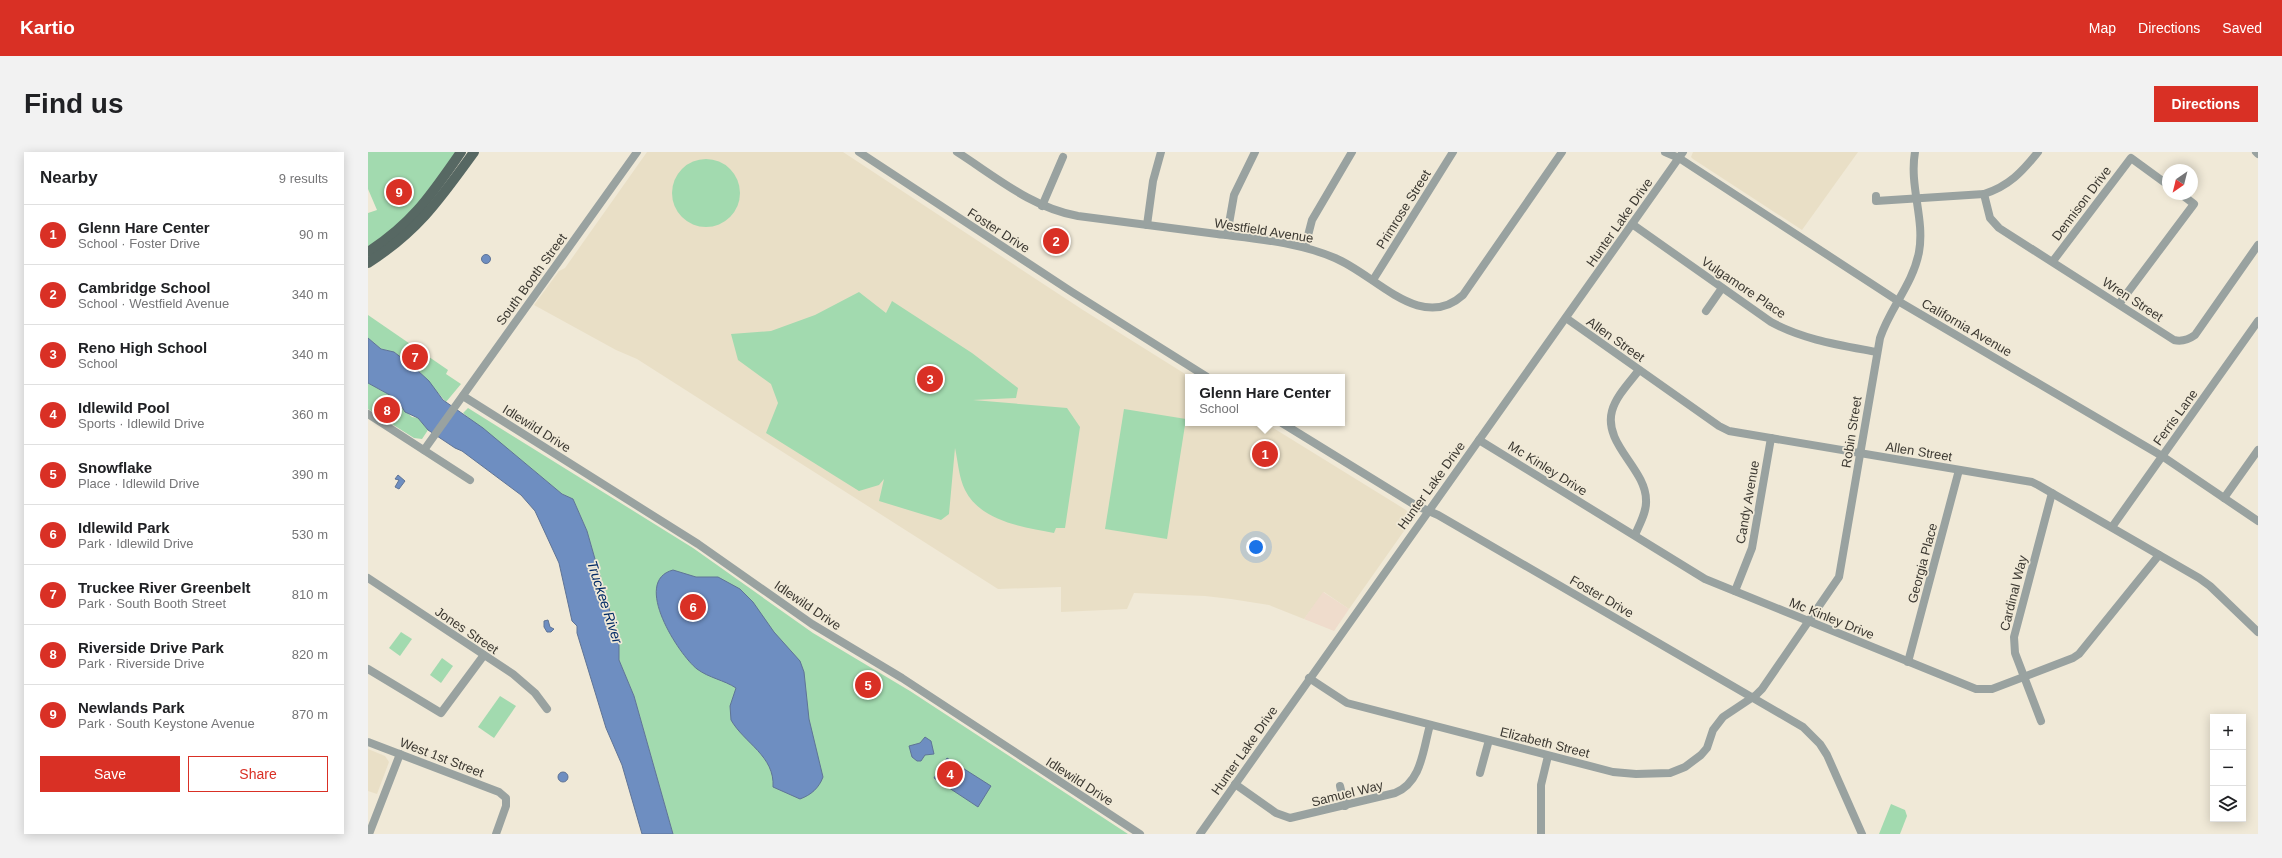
<!DOCTYPE html>
<html lang="en">
<head>
<meta charset="utf-8">
<style>
  :root { --surface:#fff; --page:#f2f2f2; --text:#202124; --muted:#757577; --line:#e0e0e0; --accent:#d93025 }
  body { margin:0; font-family:Helvetica,sans-serif; background:var(--page); color:var(--text) }
  .controls { position:absolute; right:12px; bottom:12px; display:grid; overflow:hidden; border-radius:0px; box-shadow:0 2px 10px #0003 }
  .controls button { width:36px; height:36px; display:grid; place-items:center; padding:0; border:0; border-bottom:1px solid var(--line); background:var(--surface); color:var(--text); font:20px sans-serif }
  .compass { position:absolute; left:1794px; top:12px; width:36px; height:36px; border-radius:50%; background:var(--surface); box-shadow:0 2px 10px #0003; rotate:215deg }
  .you { position:absolute; left:888px; top:395px; width:14px; height:14px; margin:-10px; border:3px solid #fff; border-radius:50%; background:#1a73e8; box-shadow:0 0 0 6px #1a73e833 }
  .badge { display:grid; place-items:center; width:26px; height:26px; border-radius:50%; background:var(--accent); color:#fff; font-size:13px; font-weight:700 }
  .pin { position:absolute; translate:-50% -50%; border:2px solid #fff; box-shadow:0 1px 4px #0006 }
  .popup { position:absolute; left:817px; top:222px; width:160px; height:52px; box-sizing:border-box; display:grid; place-content:center; border-radius:0px; background:var(--surface); filter:drop-shadow(0 1px 3px #0005); font-size:13px; white-space:nowrap; color:var(--muted) }
  .popup b { font-size:15px; color:var(--text) }
  .popup::after { content:''; position:absolute; left:50%; top:100%; margin-left:-8px; border:8px solid transparent; border-top-color:var(--surface) }
  .list { margin:0; padding:0; list-style:none }
  h2 { display:flex; justify-content:space-between; align-items:center; height:52px; margin:0; padding:0 16px; font-size:17px }
  h2 small { font-size:13px; font-weight:400; color:var(--muted) }
  .list li { display:grid; grid-template-columns:26px 1fr auto; gap:12px; align-items:center; box-sizing:border-box; height:60px; padding:0 16px; border-top:1px solid var(--line) }
  .list b { display:block; font-size:15px; white-space:nowrap }
  .list p { margin:0; font-size:13px; white-space:nowrap; color:var(--muted) }
  .list em { font-size:13px; font-style:normal; color:var(--muted) }
  .actions { display:flex; gap:8px; padding:12px 16px }
  .actions a { flex:1; padding:9px 0; border:1px solid var(--accent); border-radius:0px; text-align:center; font-size:14px; color:var(--accent) }
  .actions .main { background:var(--accent); color:#fff }
  .icon { flex:none; width:22px; height:22px; fill:none; stroke:currentColor; stroke-width:2; stroke-linecap:round; stroke-linejoin:round }
  .map { position:relative; flex:none; width:1890px; height:682px; overflow:hidden; border-radius:0px }
  header { display:flex; align-items:center; gap:24px; box-sizing:border-box; height:56px; padding:0 20px; background:var(--accent); color:#fff }
  header strong { font-size:19px }
  nav { display:flex; gap:22px; margin-inline-start:auto; font-size:14px }
  .intro { display:flex; align-items:center; justify-content:space-between; box-sizing:border-box; height:96px; padding:0 24px }
  h1 { margin:0; font-size:28px }
  .button { padding:10px 18px; border-radius:0px; background:var(--accent); color:#fff; font-size:14px; font-weight:700 }
  main { display:flex; gap:24px; padding:0 24px }
  aside { flex:1; background:var(--surface); border-radius:0px; box-shadow:0 2px 10px #0003 }
  .map>svg:first-child { display:block }
  .built { fill:#e9dfc6 }
  .industrial { fill:#efdccc }
  .green { fill:#a2daaf }
  .water { fill:#6e8ec1; stroke:#5f7496 }
  .lines { fill:none; stroke-linecap:round; stroke-linejoin:round }
  .minor { stroke:#99a2a0; stroke-width:8 }
  .major { stroke:#576863; stroke-width:10 }
  .labels { text-anchor:middle; stroke-width:3.5; stroke-linejoin:round; paint-order:stroke }
  .street-label { font-size:13px; fill:#3c3932; stroke:#f0e9d7 }
  .water-label { font-size:14px; font-style:italic; fill:#012a66; stroke:#f0e9d7 }
</style>
</head>
<body>
<header>
<strong>Kartio</strong>
<nav><a>Map</a><a>Directions</a><a>Saved</a></nav>
</header>
<div class="intro"><h1>Find us</h1><a class="button">Directions</a></div>
<main>
<aside>
<h2>Nearby<small>9 results</small></h2>
<ul class="list">
<li><span class="badge">1</span><div><b>Glenn Hare Center</b><p>School · Foster Drive</p></div><em>90 m</em></li>
<li><span class="badge">2</span><div><b>Cambridge School</b><p>School · Westfield Avenue</p></div><em>340 m</em></li>
<li><span class="badge">3</span><div><b>Reno High School</b><p>School</p></div><em>340 m</em></li>
<li><span class="badge">4</span><div><b>Idlewild Pool</b><p>Sports · Idlewild Drive</p></div><em>360 m</em></li>
<li><span class="badge">5</span><div><b>Snowflake</b><p>Place · Idlewild Drive</p></div><em>390 m</em></li>
<li><span class="badge">6</span><div><b>Idlewild Park</b><p>Park · Idlewild Drive</p></div><em>530 m</em></li>
<li><span class="badge">7</span><div><b>Truckee River Greenbelt</b><p>Park · South Booth Street</p></div><em>810 m</em></li>
<li><span class="badge">8</span><div><b>Riverside Drive Park</b><p>Park · Riverside Drive</p></div><em>820 m</em></li>
<li><span class="badge">9</span><div><b>Newlands Park</b><p>Park · South Keystone Avenue</p></div><em>870 m</em></li>
</ul>
<div class="actions"><a class="main">Save</a><a>Share</a></div>
</aside>
<div class="map">
<svg width="1890" height="682" viewBox="0 0 1890 682">
  <rect width="100%" height="100%" fill="#f0e9d7"/>
  <g class="built">
    <polygon points="279,0 475,0 715,158 822,225 820,225 820,271 897,271 1038,358 1042,362 1043,369 981,457 956,440 936,467 901,453 863,447 837,444 766,441 759,457 693,460 693,435 630,437 269,207 248,198 166,153 191,119 197,116"/>
    <polygon points="1325,0 1490,0 1434,78 1325,7 1323,5"/>
    <polygon points="0,597 17,604 21,610 9,642 0,639"/>
  </g>
  <polygon class="industrial" points="955,440 981,457 966,479 936,467"/>
  <g class="green">
    <polygon points="0,0 89,0 58,44 33,71 0,95 0,61 9,58 0,37"/>
    <circle cx="338" cy="41" r="34"/>
    <path d="M491 140 518 161 524 149 604 201 650 236 648 246 605 248 699 256 712 275 697 376H688L686 381C656 375 613 370 597 338 591 326 590 310 587 296L581 362 573 368 511 349 516 327 511 333 491 339 398 281 410 251 403 232 370 208 363 182 403 179 447 163Z"/>
    <polygon points="0,163 80,218 78,222 93,232 78,250 51,219 26,200 13,197 0,186"/>
    <polygon points="0,231 29,247 31,254 44,265 50,266 60,278 54,287 46,286 0,257"/>
    <polygon points="100,256 325,396 445,481 542,539 760,682 305,682 266,544 251,508 251,491 219,379 205,347 194,342 95,261"/>
    <polygon points="756,257 818,267 799,387 737,377"/>
    <polygon points="33,480 44,487 32,504 21,496"/>
    <polygon points="74,506 85,514 73,531 62,523"/>
    <polygon points="132,544 148,554 126,586 110,575"/>
    <polygon points="1523,652 1537,658 1539,664 1532,682 1511,682"/>
  </g>
  <g class="water">
    <circle cx="118" cy="107" r="4.5"/>
    <polygon points="0,186 13,197 26,200 48,217 61,229 75,248 115,276 194,342 205,347 219,379 251,491 251,508 266,544 305,682 274,682 254,613 238,576 209,481 209,474 204,469 191,411 167,359 153,343 94,299 87,296 60,278 50,266 37,260 29,247 0,231"/>
    <polygon points="30,323 37,329 31,337 27,335 31,328 27,327"/>
    <path d="M305 418 328 425H350L372 437 385 450 406 480 432 509 436 520 441 567 455 625C451 636 443 643 432 647L405 635C407 604 376 591 363 568L362 554 368 536C356 528 341 526 329 517 311 503 263 429 305 418Z"/>
    <polygon points="180,468 182,475 186,477 183,480 179,480 176,475 176,469"/>
    <polygon points="557,585 563,589 566,602 557,603 553,609 549,609 544,605 541,594 552,591"/>
    <polygon points="579,606 623,634 610,655 566,626"/>
    <circle cx="195" cy="625" r="5"/>
  </g>
  <g class="lines">
    <g class="minor">
      <polyline points="491,0 704,140 839,225"/>
      <path d="M589 0C628 25 664 56 710 64 757 70 803 76 849 82 889 87 930 90 967 106 1008 123 1053 181 1095 143L1194 0"/>
      <polyline points="1297,0 1311,6 1530,149 1794,304 1890,369"/>
      <polyline points="1888,0 1890,2"/>
      <path d="M1616 42 1622 66 1631 76 1806 188C1814 190 1820 188 1827 183L1890 93"/>
      <path d="M1508 44V49L1616 42C1641 34 1654 20 1670 0"/>
      <polyline points="674,54 695,5"/>
      <path d="M1264 72 1403 170C1436 188 1472 193 1509 200"/>
      <polyline points="779,73 785,29 793,0"/>
      <polyline points="859,83 866,43 887,0"/>
      <polyline points="937,95 944,68 984,0"/>
      <polyline points="1685,109 1763,6 1800,33"/>
      <polyline points="1005,128 1085,0"/>
      <polyline points="1751,152 1826,52 1813,42"/>
      <polyline points="1338,159 1354,136"/>
      <polyline points="1198,166 1351,274 1361,279 1664,330 1670,333 1831,426 1842,434 1890,480"/>
      <polyline points="95,244 330,392 444,472 534,526 772,682"/>
      <polyline points="0,262 102,328"/>
      <polyline points="914,271 1047,353 1070,363 1435,575 1452,592 1459,603 1494,682"/>
      <polyline points="1111,288 1337,427 1608,537 1624,537 1705,506 1711,502 1791,403"/>
      <polyline points="56,298 269,0"/>
      <polyline points="1856,346 1890,298"/>
      <polyline points="1744,375 1890,169"/>
      <path d="M1267 383C1271 373 1279 360 1278 348 1278 317 1235 292 1244 259 1248 244 1262 230 1271 218"/>
      <polyline points="0,426 145,522 167,541 179,557"/>
      <polyline points="1367,439 1384,396 1403,286"/>
      <polyline points="1540,510 1591,318"/>
      <polyline points="0,517 73,561 116,503"/>
      <path d="M941 526 979 551 1245 620 1268 622 1302 621 1317 615 1333 603 1339 596 1345 578 1355 565 1388 543 1394 537 1471 425 1512 186C1522 156 1545 132 1551 100 1557 67 1541 34 1547 0"/>
      <polyline points="1673,569 1647,501 1646,485 1684,341"/>
      <polyline points="0,590 131,640 138,646 138,654 128,682"/>
      <polyline points="1112,621 1121,588"/>
      <path d="M867 632 908 661 922 666 1027 641C1054 630 1055 597 1062 573"/>
      <polyline points="972,634 977,654"/>
      <polyline points="1,682 32,602"/>
      <polyline points="832,682 1315,0"/>
      <polyline points="1173,682 1173,633 1180,604"/>
    </g>
    <g class="major">
      <path d="M0 100C45 71 63 43 93 0"/>
      <path d="M0 111C50 79 72 47 106 0"/>
    </g>
  </g>
  <g class="labels">
    <g class="street-label">
      <text transform="translate(1713 51) rotate(-53)" y="5">Dennison Drive</text>
      <text transform="translate(1035 57) rotate(-58)" y="5">Primrose Street</text>
      <text transform="translate(1251 70) rotate(-55)" y="5">Hunter Lake Drive</text>
      <text transform="translate(631 78) rotate(33)" y="5">Foster Drive</text>
      <text transform="translate(896 78) rotate(9)" y="5">Westfield Avenue</text>
      <text transform="translate(163 127) rotate(-54)" y="5">South Booth Street</text>
      <text transform="translate(1376 135) rotate(34)" y="5">Vulgamore Place</text>
      <text transform="translate(1765 147) rotate(33)" y="5">Wren Street</text>
      <text transform="translate(1599 175) rotate(30)" y="5">California Avenue</text>
      <text transform="translate(1248 187) rotate(35)" y="5">Allen Street</text>
      <text transform="translate(1807 265) rotate(-54)" y="5">Ferris Lane</text>
      <text transform="translate(169 276) rotate(32)" y="5">Idlewild Drive</text>
      <text transform="translate(1483 280) rotate(-81)" y="5">Robin Street</text>
      <text transform="translate(1551 299) rotate(9)" y="5">Allen Street</text>
      <text transform="translate(1180 316) rotate(32)" y="5">Mc Kinley Drive</text>
      <text transform="translate(1063 333) rotate(-54)" y="5">Hunter Lake Drive</text>
      <text transform="translate(1379 350) rotate(-80)" y="5">Candy Avenue</text>
      <text transform="translate(1554 411) rotate(-75)" y="5">Georgia Place</text>
      <text transform="translate(1645 441) rotate(-76)" y="5">Cardinal Way</text>
      <text transform="translate(1234 444) rotate(30)" y="5">Foster Drive</text>
      <text transform="translate(440 453) rotate(34)" y="5">Idlewild Drive</text>
      <text transform="translate(1464 466) rotate(22)" y="5">Mc Kinley Drive</text>
      <text transform="translate(99 478) rotate(34)" y="5">Jones Street</text>
      <text transform="translate(1177 590) rotate(14)" y="5">Elizabeth Street</text>
      <text transform="translate(876 598) rotate(-55)" y="5">Hunter Lake Drive</text>
      <text transform="translate(74 605) rotate(21)" y="5">West 1st Street</text>
      <text transform="translate(712 629) rotate(33)" y="5">Idlewild Drive</text>
      <text transform="translate(979 641) rotate(-14)" y="5">Samuel Way</text>
    </g>
    <g class="water-label">
      <text transform="translate(237 450) rotate(72)" y="5">Truckee River</text>
    </g>
  </g>
</svg>
<div class="controls">
<button>+</button>
<button>−</button>
<button><svg class="icon" aria-label="layers" viewBox="0 0 24 24"><path d="M12 4l9 5-9 5-9-5zM3 14l9 5 9-5"/></svg></button>
</div>
<svg class="compass" viewBox="-18 -18 36 36"><path d="M0-13l5 13h-10z" fill="#e53935"/><path d="M0 13l5-13h-10z" fill="#757577"/></svg>
<div class="you"></div>
<div class="pin badge" style="left:897px;top:302px">1</div>
<div class="popup"><b>Glenn Hare Center</b>School</div>
<div class="pin badge" style="left:688px;top:89px">2</div>
<div class="pin badge" style="left:562px;top:227px">3</div>
<div class="pin badge" style="left:582px;top:622px">4</div>
<div class="pin badge" style="left:500px;top:533px">5</div>
<div class="pin badge" style="left:325px;top:455px">6</div>
<div class="pin badge" style="left:47px;top:205px">7</div>
<div class="pin badge" style="left:19px;top:258px">8</div>
<div class="pin badge" style="left:31px;top:40px">9</div>
</div>
</main>
</body>
</html>
